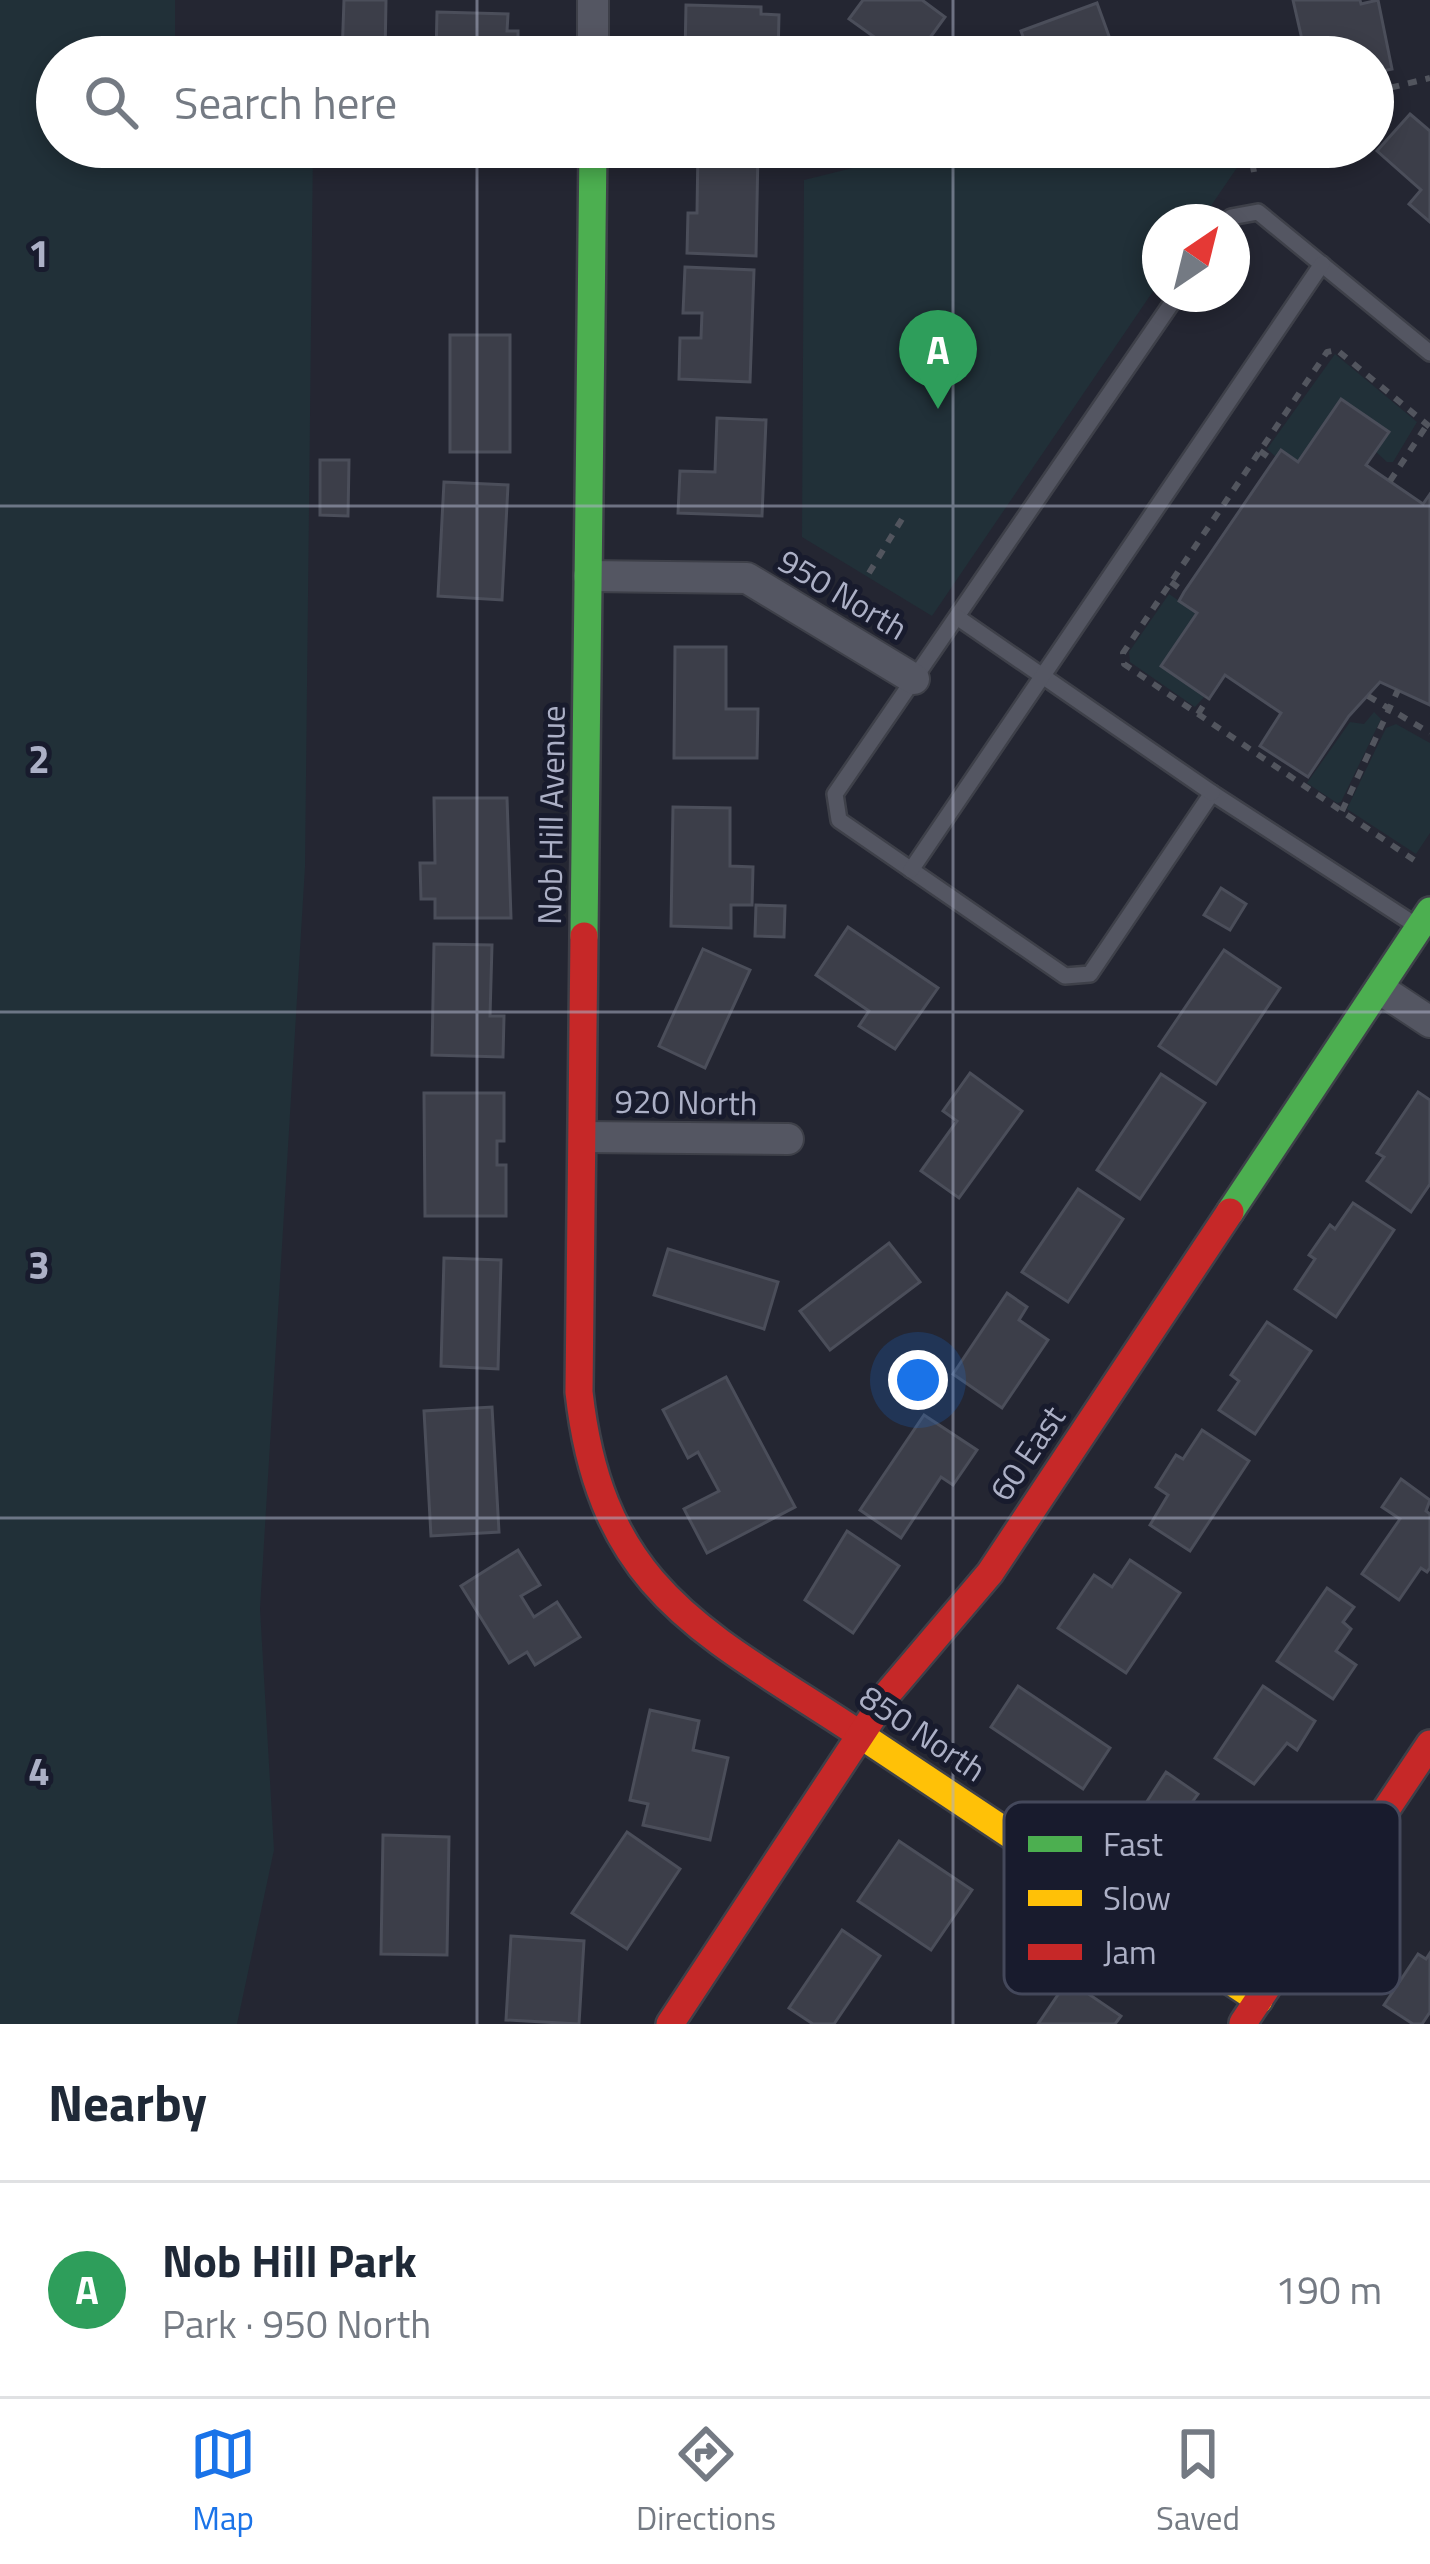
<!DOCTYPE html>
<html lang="en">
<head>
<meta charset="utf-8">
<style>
  :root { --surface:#fff; --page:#f2f2f3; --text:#1f2937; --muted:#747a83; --line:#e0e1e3; --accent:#1a73e8 }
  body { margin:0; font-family:"Titillium Web",sans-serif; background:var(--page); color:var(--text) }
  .compass { position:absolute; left:1142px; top:204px; width:108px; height:108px; border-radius:50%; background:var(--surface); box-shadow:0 6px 18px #0003; rotate:35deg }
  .you { position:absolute; left:918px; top:1380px; width:42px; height:42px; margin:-30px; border:9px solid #fff; border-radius:50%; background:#1a73e8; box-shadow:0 0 0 18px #1a73e833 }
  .badge { display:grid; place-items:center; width:78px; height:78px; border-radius:50%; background:var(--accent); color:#fff; font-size:39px; font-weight:700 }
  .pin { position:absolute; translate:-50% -99px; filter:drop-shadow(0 3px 6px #0008) }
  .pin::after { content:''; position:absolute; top:63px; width:42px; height:36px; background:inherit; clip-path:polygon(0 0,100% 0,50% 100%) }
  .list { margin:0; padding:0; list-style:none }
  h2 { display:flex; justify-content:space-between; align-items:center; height:156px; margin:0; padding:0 48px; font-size:51px }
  h2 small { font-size:39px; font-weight:400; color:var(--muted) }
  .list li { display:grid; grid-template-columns:78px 1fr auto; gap:36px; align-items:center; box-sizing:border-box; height:216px; padding:0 48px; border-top:3px solid var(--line) }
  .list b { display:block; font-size:45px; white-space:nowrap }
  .list p { margin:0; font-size:39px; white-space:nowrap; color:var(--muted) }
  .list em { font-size:39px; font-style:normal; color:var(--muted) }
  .icon { flex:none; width:66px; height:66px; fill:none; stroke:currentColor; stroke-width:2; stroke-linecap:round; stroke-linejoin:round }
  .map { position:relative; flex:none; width:1430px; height:2024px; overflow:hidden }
  .search { position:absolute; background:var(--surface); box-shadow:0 6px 18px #0003; left:36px; right:36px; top:36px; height:132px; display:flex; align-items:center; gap:30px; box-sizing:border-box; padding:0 42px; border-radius:66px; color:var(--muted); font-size:45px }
  .sheet { height:372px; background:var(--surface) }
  nav { display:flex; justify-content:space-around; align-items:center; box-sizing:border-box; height:168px; border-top:3px solid var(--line); background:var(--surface); font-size:33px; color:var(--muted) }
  nav a { display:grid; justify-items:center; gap:6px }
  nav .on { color:var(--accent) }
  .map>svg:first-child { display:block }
  .green { fill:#213038 }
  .building { fill:#3c3e49; stroke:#4b4e5a; stroke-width:3 }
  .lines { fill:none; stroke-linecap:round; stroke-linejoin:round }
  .lane-casing { stroke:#3e4049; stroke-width:20 }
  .street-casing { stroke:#3e4049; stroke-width:34 }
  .fast-casing { stroke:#3e4049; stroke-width:32 }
  .slow-casing { stroke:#3e4049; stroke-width:32 }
  .jam-casing { stroke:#3e4049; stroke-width:32 }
  .path { stroke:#52555e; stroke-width:6; stroke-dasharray:9 9; stroke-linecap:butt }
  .lane { stroke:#545662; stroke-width:15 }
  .street { stroke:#545662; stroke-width:30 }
  .fast { stroke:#4caf50; stroke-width:27 }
  .slow { stroke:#ffc107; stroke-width:27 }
  .jam { stroke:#c62828; stroke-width:27 }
  .grid { fill:none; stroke:#acb0c6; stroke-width:3; stroke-opacity:0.55 }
  .labels { text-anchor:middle; stroke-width:10; stroke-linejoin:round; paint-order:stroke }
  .street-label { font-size:33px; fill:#acb0c6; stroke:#181b2d }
  .key { fill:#181b2d; stroke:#44485b; stroke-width:3 }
  .key-label { font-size:33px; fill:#acb0c6 }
  .grid-label { font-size:39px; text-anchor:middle; font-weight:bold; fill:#acb0c6; stroke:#181b2d; stroke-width:10; stroke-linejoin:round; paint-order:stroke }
</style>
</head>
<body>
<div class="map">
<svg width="1430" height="2024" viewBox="0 0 1430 2024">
  <rect width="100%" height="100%" fill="#242632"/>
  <g class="green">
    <polygon points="0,0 175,0 175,41 314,57 57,57 57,147 313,147 305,867 260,1609 274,1850 237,2024 0,2024"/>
    <polygon points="938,147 1251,147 1200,222 1160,222 1160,281 932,616 802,537 804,180"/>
    <polygon points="1335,354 1417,422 1393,462 1387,462 1375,451 1298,462 1281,451 1276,457 1267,449"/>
    <polygon points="1169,594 1197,613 1161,666 1205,696 1195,707 1130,662 1129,652"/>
    <polygon points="1374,712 1381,719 1341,802 1337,803 1307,783 1350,722 1364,724"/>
    <polygon points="1396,724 1430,743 1430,833 1416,854 1347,809 1386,728"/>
  </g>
  <g class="building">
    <polygon points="344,0 386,0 385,57 342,57"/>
    <polygon points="863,0 922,0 945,17 929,39 954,57 865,57 877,39 849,19"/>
    <polygon points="1293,0 1360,0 1361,4 1378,0 1392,69 1373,73 1373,57 1306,57"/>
    <polygon points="1097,3 1114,50 1093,57 1030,57 1021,31"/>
    <polygon points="686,5 761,7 761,14 779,15 778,57 685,57"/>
    <polygon points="437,12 508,14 507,31 518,31 518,57 436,57"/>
    <polygon points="1410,114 1430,131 1430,222 1409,204 1421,190 1377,151"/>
    <polygon points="698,148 758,150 756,256 687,253 688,213 697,213"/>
    <polygon points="685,267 754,270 750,382 679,379 680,338 701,338 702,313 683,313"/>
    <rect x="450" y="335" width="60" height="117"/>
    <polygon points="1341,399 1389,432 1366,465 1423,504 1430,494 1430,705 1380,682 1349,716 1308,777 1260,746 1281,713 1225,675 1209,699 1161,666 1197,613 1179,601 1184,592 1281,450 1298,462"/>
    <polygon points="717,418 766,420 762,516 678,513 680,471 715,472"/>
    <polygon points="320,460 349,460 348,516 320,515"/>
    <polygon points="444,482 508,485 502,600 438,596"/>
    <polygon points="675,647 726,647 726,709 758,709 757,758 674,758"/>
    <polygon points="434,798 507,798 511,918 435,918 435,899 421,899 420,863 435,863"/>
    <polygon points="673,807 730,808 730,866 753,867 752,905 731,905 731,928 671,926"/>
    <polygon points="1221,888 1246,904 1230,930 1204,915"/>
    <polygon points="756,905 785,906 784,937 755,936"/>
    <polygon points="848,927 938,988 895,1049 859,1026 869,1011 816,975"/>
    <polygon points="434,944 492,945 490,1016 504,1016 503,1057 432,1055"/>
    <polygon points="703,949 750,970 705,1068 659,1046"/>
    <polygon points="1224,950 1280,988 1216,1084 1159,1046"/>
    <polygon points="970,1073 1022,1111 959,1198 921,1171 957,1121 943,1111"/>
    <polygon points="1161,1074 1205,1103 1140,1199 1097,1170"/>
    <polygon points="1418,1092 1430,1100 1430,1184 1411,1212 1367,1181 1384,1157 1377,1153"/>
    <polygon points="424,1093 504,1093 504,1141 497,1141 497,1165 506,1165 506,1216 425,1216"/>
    <polygon points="1078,1189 1123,1219 1068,1302 1022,1272"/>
    <polygon points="1353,1203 1394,1230 1336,1317 1295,1289 1315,1259 1309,1255 1330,1225 1335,1229"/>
    <polygon points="889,1243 920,1282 830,1350 800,1311"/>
    <polygon points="668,1249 778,1282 764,1329 654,1295"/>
    <polygon points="444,1258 501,1260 498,1369 441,1366"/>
    <polygon points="1007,1293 1027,1307 1019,1320 1048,1340 1002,1408 953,1374"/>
    <polygon points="1267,1322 1311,1351 1255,1434 1219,1410 1239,1381 1231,1375"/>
    <polygon points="726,1377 795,1507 707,1553 684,1509 719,1491 698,1452 688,1458 663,1410"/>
    <polygon points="492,1407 499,1532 431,1536 424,1411"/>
    <polygon points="924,1415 977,1450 953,1485 941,1477 901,1538 860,1510"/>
    <polygon points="1202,1430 1249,1461 1190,1551 1150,1525 1168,1495 1156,1487 1176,1455 1183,1459"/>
    <polygon points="1401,1479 1430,1500 1426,1511 1430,1514 1430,1568 1427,1572 1421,1568 1399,1600 1362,1574 1400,1519 1382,1507"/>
    <polygon points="847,1531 899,1566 853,1633 805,1600"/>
    <polygon points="518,1550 540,1585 521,1596 534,1617 557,1602 580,1637 535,1665 527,1652 509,1663 461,1586"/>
    <polygon points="1130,1560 1180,1593 1126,1673 1058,1628 1094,1575 1112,1587"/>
    <polygon points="1327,1588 1354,1607 1343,1622 1351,1629 1336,1651 1356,1665 1333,1699 1277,1661"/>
    <polygon points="1018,1686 1110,1748 1083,1789 991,1727"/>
    <polygon points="1263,1686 1315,1721 1297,1750 1287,1743 1254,1784 1215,1758"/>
    <polygon points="650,1710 699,1721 693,1750 728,1758 710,1840 643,1825 648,1804 630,1800"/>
    <polygon points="1166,1772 1198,1794 1193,1801 1242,1833 1220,1866 1203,1855 1190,1875 1154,1852 1174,1821 1146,1803"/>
    <polygon points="627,1832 680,1869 627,1949 572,1913"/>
    <polygon points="383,1835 449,1837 447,1955 381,1954"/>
    <polygon points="899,1841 972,1890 931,1950 858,1901"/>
    <polygon points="842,1930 880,1956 834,2024 813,2024 789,2008"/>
    <polygon points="511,1936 584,1941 579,2024 506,2020"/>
    <polygon points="1430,1953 1430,2012 1422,2024 1413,2024 1384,2005 1418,1954 1426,1959"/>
    <polygon points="1068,1980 1121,2016 1115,2024 1038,2024"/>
  </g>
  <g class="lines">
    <g class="lane-casing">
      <g id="lane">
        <polyline points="1227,222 1231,217 1258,212 1430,353"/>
        <polyline points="1178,294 835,794 839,820 1065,976 1090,974 1212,793 1417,926"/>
        <polyline points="957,617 1212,793"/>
        <polyline points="911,870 1322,264"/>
      </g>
    </g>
    <g class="street-casing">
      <g id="street">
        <polyline points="593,0 593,57"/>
        <polyline points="589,576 747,578 914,679"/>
        <polyline points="1380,989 1430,1022"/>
        <polyline points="584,1137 788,1139"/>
      </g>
    </g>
    <g class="fast-casing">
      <g id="fast">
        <polyline points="584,936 593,147"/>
        <polyline points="1230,1212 1430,911"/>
      </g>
    </g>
    <g class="slow-casing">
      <polyline id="slow" points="856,1732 1259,2000"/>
    </g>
    <g class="jam-casing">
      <g id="jam">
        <path d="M584 936 579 1392C601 1591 705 1632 856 1732"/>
        <polyline points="1243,2023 1430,1744"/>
        <polyline points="670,2024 889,1692 990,1573 1230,1212"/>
      </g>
    </g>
    <g class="path">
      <polyline points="1373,92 1430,78"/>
      <polyline points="1249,147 1254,172"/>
      <polyline points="1260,451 1274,461"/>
      <polyline points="1390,481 1427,425"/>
      <polyline points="869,573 902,519"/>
      <polyline points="1171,582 1184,592"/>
      <polyline points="1368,696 1430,733"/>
      <polyline points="1198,714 1208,698"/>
      <polyline points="1342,811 1398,690"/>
      <polyline points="1414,860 1124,664 1123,653 1327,352 1337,350 1430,427"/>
    </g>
    <use href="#lane" class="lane"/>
    <use href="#street" class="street"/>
    <use href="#fast" class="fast"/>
    <use href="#slow" class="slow"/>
    <use href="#jam" class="jam"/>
  </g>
  <path class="grid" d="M477 0V57M953 0V57M477 147V2024M953 147V2024M0 506H1430M0 1012H1430M0 1518H1430"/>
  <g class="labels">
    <g class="street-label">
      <text transform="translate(843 594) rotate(31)" y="12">950 North</text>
      <text transform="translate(551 815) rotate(-89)" y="12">Nob Hill Avenue</text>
      <text transform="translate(686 1102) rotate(1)" y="12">920 North</text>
      <text transform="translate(1027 1453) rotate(-56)" y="12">60 East</text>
      <text transform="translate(923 1733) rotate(34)" y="12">850 North</text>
    </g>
  </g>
  <rect x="1004" y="1802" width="396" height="192" rx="18" class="key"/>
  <rect x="1028" y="1836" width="54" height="16" fill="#4caf50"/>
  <rect x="1028" y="1890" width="54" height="16" fill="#ffc107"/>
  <rect x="1028" y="1944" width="54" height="16" fill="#c62828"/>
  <g class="key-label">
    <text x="1103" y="1856">Fast</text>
    <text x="1103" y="1910">Slow</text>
    <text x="1103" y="1964">Jam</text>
  </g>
  <g class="grid-label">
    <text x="39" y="267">1</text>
    <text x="39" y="773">2</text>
    <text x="39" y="1279">3</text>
    <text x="39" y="1785">4</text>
  </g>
</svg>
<svg class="compass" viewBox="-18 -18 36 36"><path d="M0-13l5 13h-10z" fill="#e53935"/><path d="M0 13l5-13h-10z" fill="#747a83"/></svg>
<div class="you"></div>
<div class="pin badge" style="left:938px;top:409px;background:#2e9e5b">A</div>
<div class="search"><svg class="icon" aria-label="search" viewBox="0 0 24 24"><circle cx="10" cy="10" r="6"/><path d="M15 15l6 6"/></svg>Search here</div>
</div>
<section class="sheet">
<h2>Nearby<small></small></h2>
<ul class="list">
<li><span class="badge" style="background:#2e9e5b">A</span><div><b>Nob Hill Park</b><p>Park · 950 North</p></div><em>190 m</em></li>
</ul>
</section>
<nav>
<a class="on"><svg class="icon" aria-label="map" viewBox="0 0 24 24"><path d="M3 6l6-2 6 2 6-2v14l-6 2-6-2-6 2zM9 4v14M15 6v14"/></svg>Map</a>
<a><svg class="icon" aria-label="directions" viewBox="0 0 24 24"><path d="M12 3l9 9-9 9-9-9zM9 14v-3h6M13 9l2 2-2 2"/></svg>Directions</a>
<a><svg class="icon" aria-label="saved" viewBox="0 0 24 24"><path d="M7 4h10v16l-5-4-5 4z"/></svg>Saved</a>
</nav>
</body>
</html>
